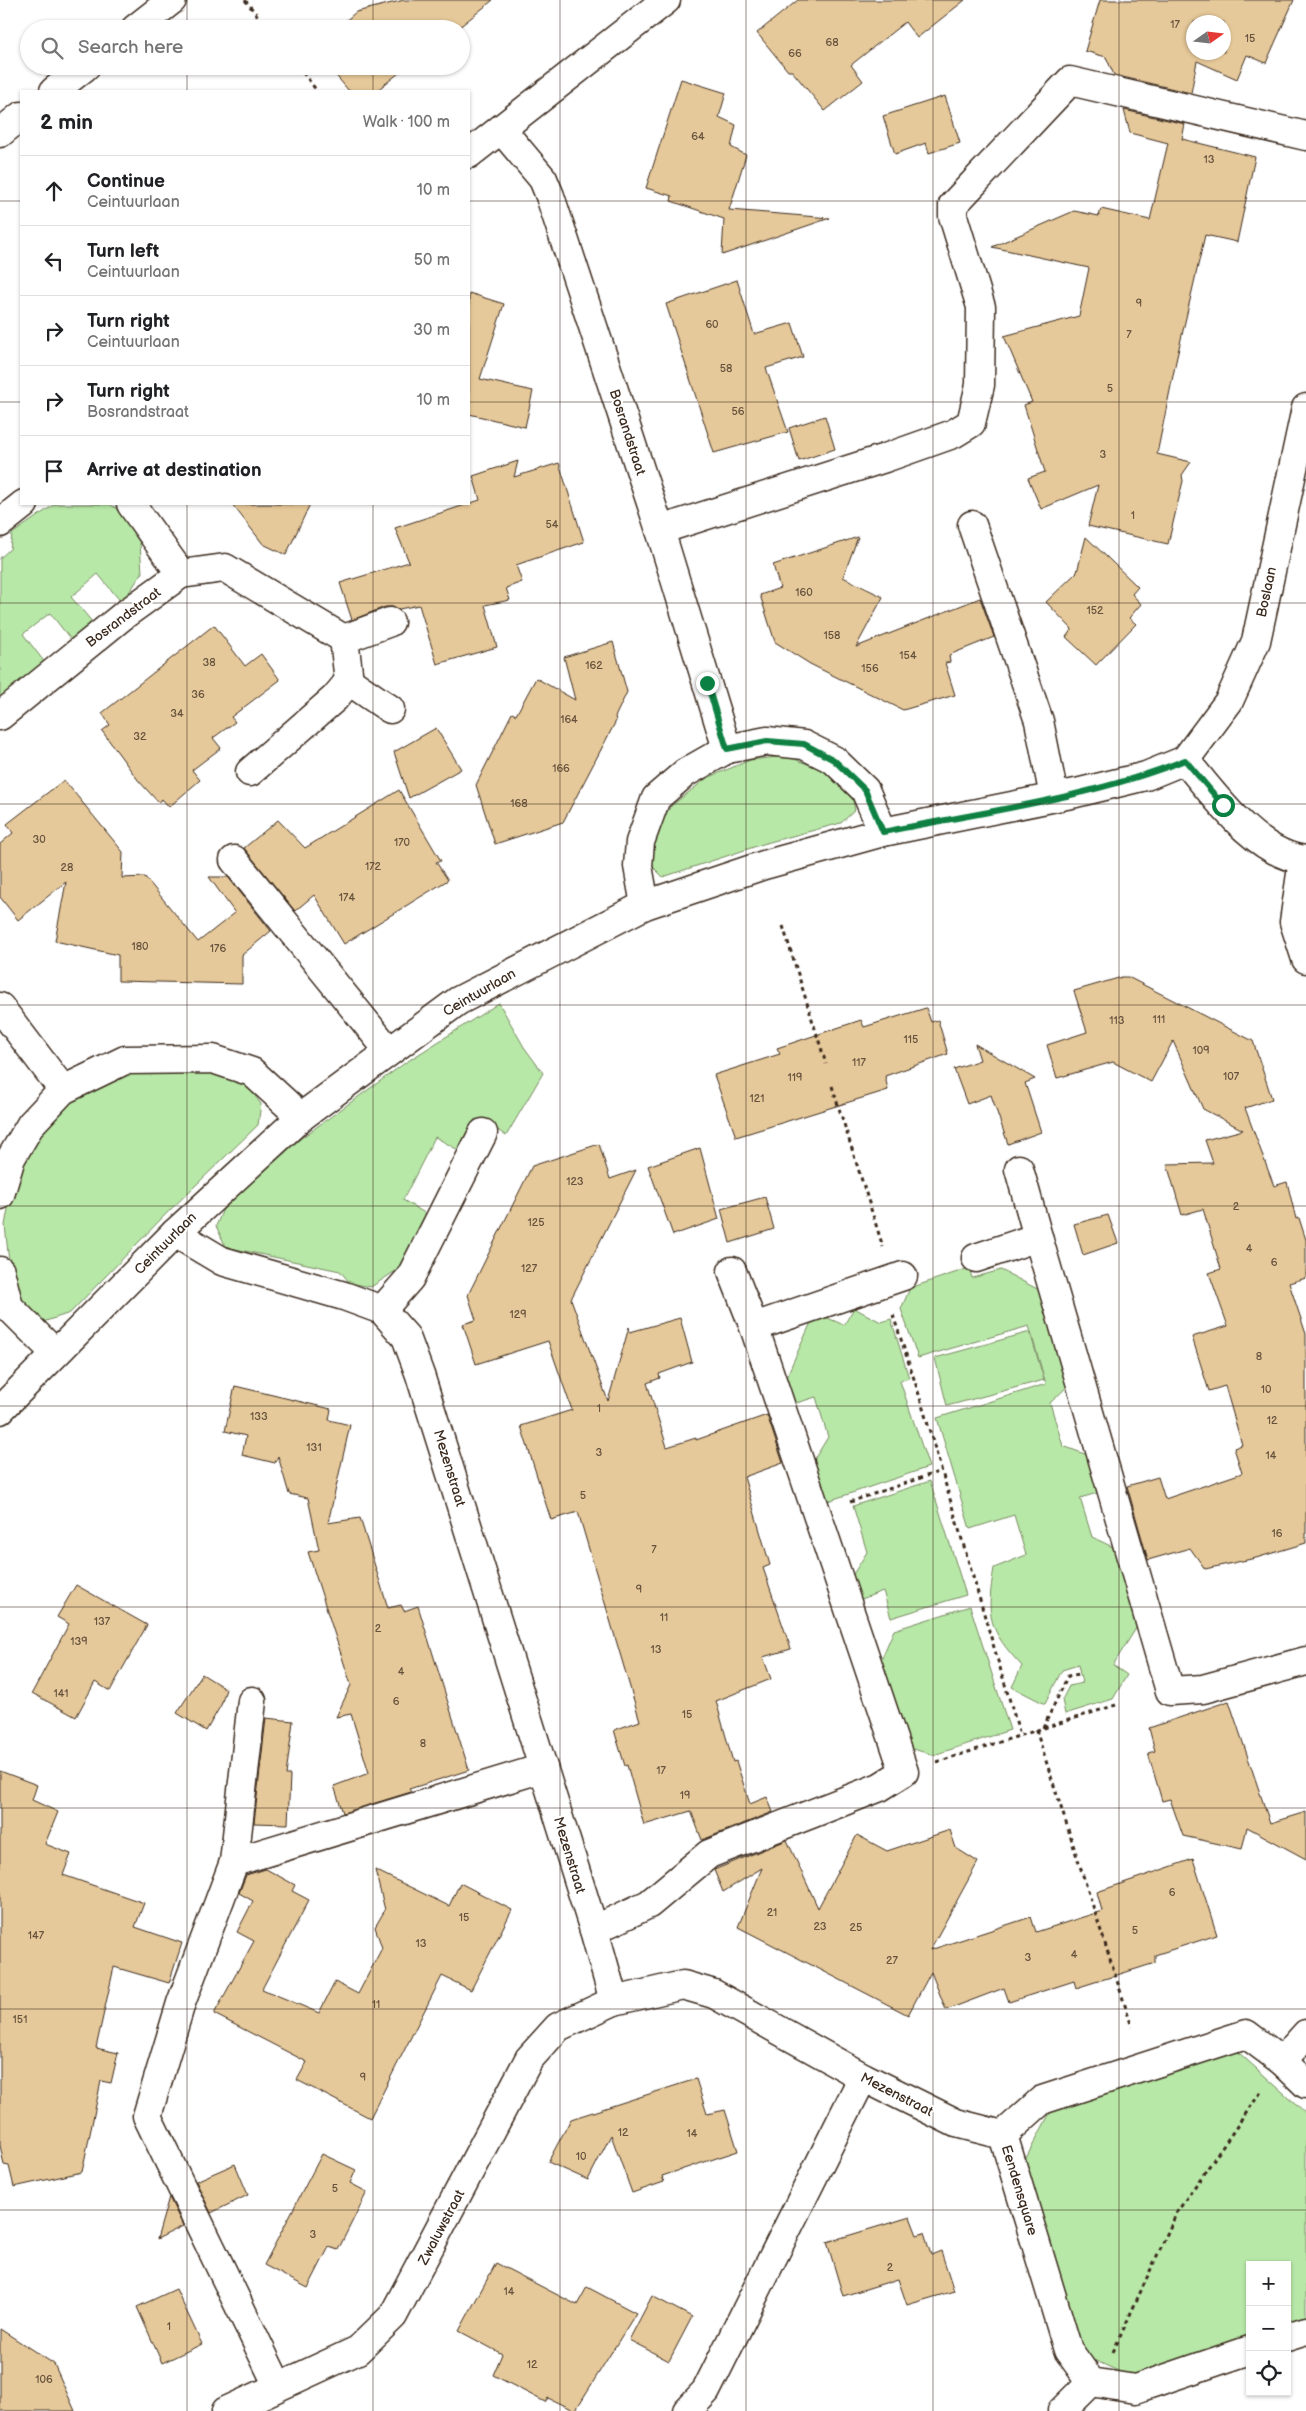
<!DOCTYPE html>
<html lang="en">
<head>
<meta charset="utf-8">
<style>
  :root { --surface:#fff; --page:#f6f6f6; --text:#202124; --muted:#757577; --line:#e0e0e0 }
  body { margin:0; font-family:"Balsamiq Sans",sans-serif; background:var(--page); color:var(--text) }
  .controls { position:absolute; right:15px; bottom:15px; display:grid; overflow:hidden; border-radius:0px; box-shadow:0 1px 4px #0004 }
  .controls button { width:45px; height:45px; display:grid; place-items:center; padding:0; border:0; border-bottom:1px solid var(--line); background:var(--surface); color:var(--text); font:25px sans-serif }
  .compass { position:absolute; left:1186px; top:15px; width:45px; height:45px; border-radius:50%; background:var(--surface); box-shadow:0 1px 4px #0004; rotate:76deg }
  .stop { position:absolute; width:15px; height:15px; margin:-11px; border:4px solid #0b8043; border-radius:50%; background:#fff }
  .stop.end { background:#0b8043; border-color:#fff; box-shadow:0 1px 5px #0008 }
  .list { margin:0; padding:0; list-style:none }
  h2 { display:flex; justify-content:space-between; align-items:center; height:65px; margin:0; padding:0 20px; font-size:21px }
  h2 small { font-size:16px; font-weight:400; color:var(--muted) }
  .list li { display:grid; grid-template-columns:32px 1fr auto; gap:15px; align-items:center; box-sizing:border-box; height:70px; padding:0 20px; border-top:1px solid var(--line) }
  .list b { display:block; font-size:19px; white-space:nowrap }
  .list p { margin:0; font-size:16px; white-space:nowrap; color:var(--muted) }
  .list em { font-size:16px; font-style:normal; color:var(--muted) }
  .icon { flex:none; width:28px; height:28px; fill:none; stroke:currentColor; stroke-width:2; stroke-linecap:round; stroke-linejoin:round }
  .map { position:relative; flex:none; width:1306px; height:2411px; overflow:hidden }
  .search { position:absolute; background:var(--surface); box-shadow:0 1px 4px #0004; left:20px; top:20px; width:450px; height:55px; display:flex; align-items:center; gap:12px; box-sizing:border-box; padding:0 18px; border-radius:28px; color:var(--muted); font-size:19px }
  .panel { position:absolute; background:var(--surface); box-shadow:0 1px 4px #0004; left:20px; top:90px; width:450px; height:415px; border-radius:0px }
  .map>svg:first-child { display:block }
  .green { fill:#b7e8a7; stroke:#798962 }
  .building { fill:#e6c99a; stroke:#3b2a1e; fill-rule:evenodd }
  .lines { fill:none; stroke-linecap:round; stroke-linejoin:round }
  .minor-casing { stroke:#3b2a1e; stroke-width:31 }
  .path { stroke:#3b2a1e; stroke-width:3; stroke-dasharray:4 4; stroke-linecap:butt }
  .minor { stroke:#fff; stroke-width:28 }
  .route { stroke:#0b8043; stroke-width:6 }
  .grid { fill:none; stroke:#3b2a1e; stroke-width:1; stroke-opacity:0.55 }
  .labels { text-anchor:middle; stroke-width:4; stroke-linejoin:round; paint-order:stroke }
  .number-label { font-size:11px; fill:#66523d }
  .street-label { font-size:14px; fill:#3b2a1e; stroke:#fff }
</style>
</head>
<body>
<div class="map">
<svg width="1306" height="2411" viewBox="0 0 1306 2411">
  <rect width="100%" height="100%" fill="#fff"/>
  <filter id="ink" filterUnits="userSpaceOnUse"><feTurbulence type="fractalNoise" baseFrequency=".02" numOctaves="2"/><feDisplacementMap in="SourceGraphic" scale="10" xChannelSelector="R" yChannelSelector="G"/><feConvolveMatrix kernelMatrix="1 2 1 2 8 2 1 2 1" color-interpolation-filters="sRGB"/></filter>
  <g filter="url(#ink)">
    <g class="green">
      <polygon points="55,504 109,504 118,509 140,543 142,573 122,603 98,574 71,597 94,624 72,641 50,613 23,634 46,664 0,699 0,558 10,549 12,534"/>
      <polygon points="787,756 835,775 850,788 855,810 841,823 766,843 663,877 646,860 657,827 671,806 707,778 750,760"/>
      <polygon points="499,1003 524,1047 543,1073 506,1136 494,1127 475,1119 460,1151 435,1137 403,1200 428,1215 397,1270 371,1287 350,1283 340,1271 226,1247 216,1226 223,1209 300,1139 405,1063"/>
      <polygon points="206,1070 247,1085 261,1104 258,1125 166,1214 70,1313 43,1322 25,1307 10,1272 5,1225 13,1183 36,1136 68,1102 115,1073"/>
      <path d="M969 1268 972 1278 1001 1270 1043 1292 1069 1385 1050 1403 1063 1446 1093 1457 1101 1492 1080 1498 1092 1537 1121 1551 1140 1622 1113 1665 1127 1675 1113 1699 1065 1714 1062 1700 1069 1686 1082 1683 1078 1665 1062 1670 1045 1704 1012 1687 1022 1666C988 1630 986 1616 994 1568L1026 1555 1014 1515 970 1529 937 1418 1046 1384 1029 1326 918 1358 901 1309 910 1288Z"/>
      <polygon points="854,1308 881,1322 891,1319 909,1378 900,1381 929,1467 825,1502 812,1463 828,1437 816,1397 793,1404 784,1382 813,1318 823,1316 844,1325"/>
      <polygon points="1030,1332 1044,1380 947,1406 935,1358"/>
      <polygon points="930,1481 966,1595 891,1618 883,1591 859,1600 852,1576 867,1552 853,1506"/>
      <polygon points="970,1606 1010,1730 934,1755 909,1748 880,1662 894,1630"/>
      <polygon points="1237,2051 1306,2113 1306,2320 1287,2326 1287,2265 1250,2265 1250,2340 1136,2379 1085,2356 1025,2160 1051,2111"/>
    </g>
    <g class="building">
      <polygon points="404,0 493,0 457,29 336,29 356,12"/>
      <polygon points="798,0 965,0 917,38 905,22 851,65 863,81 825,111 792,71 788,71 757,33"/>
      <path d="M1100 0H1294L1266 63 1247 55 1237 79 1197 61 1191 93 1114 75 1106 57 1085 51ZM1194 22H1224V52H1194Z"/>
      <polygon points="328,66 408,66 376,91 349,91"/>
      <polygon points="681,79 726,93 719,117 736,125 731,147 746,155 729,210 830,218 722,255 724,219 671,201 672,196 646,188"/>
      <polygon points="945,96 960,143 929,153 926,143 895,154 883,116"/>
      <polygon points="1124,110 1185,124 1182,139 1255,157 1237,242 1205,235 1176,361 1157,454 1191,462 1182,475 1183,481 1168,544 1088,526 1098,485 1041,509 1028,478 1045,472 1024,405 1032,402 1004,336 1079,316 1089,268 992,247 1074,211 1099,216 1101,209 1150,220 1168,143 1130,133"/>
      <polygon points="737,280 754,334 792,323 803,357 766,368 788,432 714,453 666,304"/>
      <polygon points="469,293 504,304 480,379 533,391 525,427 469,414"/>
      <polygon points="825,416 835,449 799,461 789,428"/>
      <polygon points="518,461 514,477 559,463 584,542 516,565 522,582 506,588 510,600 485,605 497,647 437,664 419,605 399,609 392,607 385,607 352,620 340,583 409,562 395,528 480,500 473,476"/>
      <polygon points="232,504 310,504 286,555 263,544"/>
      <polygon points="858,537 843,577 883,597 856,647 980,598 994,637 949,655 950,662 945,663 955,695 903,710 810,664 775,642 760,595 780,588 773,565"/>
      <polygon points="1086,537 1138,587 1132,594 1141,604 1129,618 1136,624 1096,665 1066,637 1072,629 1046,602 1077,572"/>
      <polygon points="214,625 245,666 261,654 280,680 231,717 235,722 213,738 221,748 192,770 200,780 169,807 162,799 158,802 138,780 102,731 110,725 102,713"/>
      <polygon points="613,642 627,692 615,717 616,721 563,822 495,844 476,785 512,713 516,715 536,678 575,700 564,657"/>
      <polygon points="436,728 461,769 409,798 394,752"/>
      <polygon points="64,780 123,852 122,878 145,877 198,942 235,913 209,877 228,877 271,931 242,955 242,984 118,981 118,955 55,941 66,882 18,920 0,897 0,844 13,833 7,824"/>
      <polygon points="399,790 441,861 436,862 448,880 344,944 314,895 295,911 244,848 278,820 305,848"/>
      <polygon points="1122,977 1128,977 1253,1041 1272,1099 1245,1108 1274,1186 1287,1182 1296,1219 1299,1218 1306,1240 1306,1278 1289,1283 1306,1334 1306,1543 1256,1558 1205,1569 1190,1548 1148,1560 1127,1486 1158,1477 1165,1499 1242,1473 1234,1448 1242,1445 1225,1386 1209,1391 1192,1337 1228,1326 1209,1273 1221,1269 1203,1209 1182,1215 1167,1164 1213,1163 1205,1140 1243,1130 1203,1109 1173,1041 1151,1082 1113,1062 1057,1078 1047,1045 1087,1032 1074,991"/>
      <polygon points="926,1008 931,1022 938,1020 948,1054 885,1076 888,1090 736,1137 714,1075 780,1054 777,1048 861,1020 864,1027"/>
      <polygon points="975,1044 1035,1079 1025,1083 1041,1132 1008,1144 991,1095 967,1104 954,1069 980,1060"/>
      <polygon points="599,1144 610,1179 636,1170 571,1299 608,1401 629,1327 630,1332 680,1318 692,1362 659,1374 660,1378 647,1383 667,1447 696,1438 696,1440 767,1415 783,1463 744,1477 770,1565 763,1568 791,1649 763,1657 771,1679 716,1701 733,1762 736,1761 750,1804 767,1797 773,1812 702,1840 691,1811 644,1825 627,1765 625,1766 614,1730 640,1721 578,1512 551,1520 521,1426 572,1410 548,1341 476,1364 463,1324 476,1320 468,1295 532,1166"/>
      <polygon points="700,1148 719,1219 673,1235 648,1166"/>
      <polygon points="765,1197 774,1229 730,1243 721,1209"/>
      <polygon points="1108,1215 1118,1243 1083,1255 1074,1224"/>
      <polygon points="235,1386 331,1409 329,1420 350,1425 328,1523 360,1518 388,1608 401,1605 404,1611 418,1606 469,1770 409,1789 411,1792 343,1813 334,1786 369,1773 351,1714 336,1717 351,1685 308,1552 319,1550 308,1498 289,1494 278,1456 275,1463 242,1455 246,1436 225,1431"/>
      <polygon points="76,1585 147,1625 110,1691 95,1682 76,1717 32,1693 69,1624 57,1617"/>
      <polygon points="202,1674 226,1689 221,1705 206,1731 177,1713"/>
      <polygon points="1229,1701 1270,1823 1306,1812 1306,1859 1247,1827 1242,1849 1183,1836 1170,1799 1162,1801 1148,1753 1155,1751 1149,1728"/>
      <polygon points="266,1718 293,1721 286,1775 290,1775 288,1824 254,1823"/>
      <polygon points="0,1771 37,1785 32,1800 58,1812 45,1844 71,1854 63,1875 144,1903 135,1927 182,1943 169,1983 114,1967 96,2048 118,2053 111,2083 101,2081 82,2172 14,2187 9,2166 4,2165 0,2145"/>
      <polygon points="950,1830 956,1848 978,1862 930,1950 1031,1917 1036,1932 1102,1911 1097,1892 1193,1859 1217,1935 1155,1955 1155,1963 1076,1988 1074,1981 1009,2002 1004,1988 946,2010 931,1972 908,2015 738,1927 762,1868 723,1892 714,1870 787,1840 818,1908 857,1835 887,1851"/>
      <polygon points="266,1869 295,1885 292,1891 309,1900 262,1989 319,2013 335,1982 358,1994 382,1948 375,1927 385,1910 375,1870 449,1906 460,1883 512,1910 471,1990 442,1976 370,2118 297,2080 307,2062 214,2014 254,1941 237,1932 253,1901 239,1893 246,1875"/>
      <polygon points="696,2079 707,2114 725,2110 738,2151 662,2176 664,2182 632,2193 611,2135 588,2180 548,2162 571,2119"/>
      <polygon points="322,2154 356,2170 350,2183 367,2192 338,2250 329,2247 308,2288 264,2265"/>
      <polygon points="235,2164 248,2195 211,2213 196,2181"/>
      <polygon points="169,2197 183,2226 157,2239"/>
      <polygon points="910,2217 917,2235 924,2233 931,2255 941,2251 954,2291 907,2305 898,2279 843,2296 827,2242"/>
      <polygon points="496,2263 577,2305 587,2287 636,2313 575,2411 548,2398 545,2402 493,2375 502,2354 459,2331"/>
      <polygon points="176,2289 202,2344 162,2363 137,2307"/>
      <polygon points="652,2296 692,2317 669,2361 629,2340"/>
      <polygon points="0,2329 54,2364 75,2411 0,2411"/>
    </g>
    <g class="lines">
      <g class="minor-casing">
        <g id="minor">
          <polyline points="135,29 172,0"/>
          <polyline points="54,91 86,66"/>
          <polyline points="501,129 543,179 550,196 660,530 727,749"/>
          <polyline points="0,133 21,116"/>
          <polyline points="469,154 666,0"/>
          <polyline points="0,523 24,504"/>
          <polyline points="972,525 1039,721 1054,797"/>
          <polyline points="660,530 885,458 953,434 971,423 980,385 981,307 953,216 953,205 1070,81 1306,136"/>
          <polyline points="181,574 225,568 344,639 349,681 335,698 250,772"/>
          <polyline points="344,639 390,622"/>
          <polyline points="349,681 390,709"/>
          <polyline points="0,716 124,615 181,574 131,504"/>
          <polyline points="1185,760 1229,701 1256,641 1306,408"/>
          <path d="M1185 760C1215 796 1256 855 1306 860"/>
          <polyline points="234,860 389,1051"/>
          <polyline points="1303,860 1294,922 1306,959"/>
          <polyline points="645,905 638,866 640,842 656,798 685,773 727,749 767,741 804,745 834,760 865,790 883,832"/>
          <polyline points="0,1007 63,1090"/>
          <polyline points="1019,1169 1038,1237"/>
          <polyline points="0,1195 11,1158 31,1124 63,1090 125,1060 213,1059 252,1072 301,1117"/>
          <polyline points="175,1233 222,1261 344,1296 382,1310 406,1337 420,1375 594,1930 614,2001 683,1985 714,1994 863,2077 956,2123 1003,2135"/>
          <polyline points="976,1258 1038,1237 1170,1691 1203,1689 1306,1661"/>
          <polyline points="0,1271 9,1307 55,1353"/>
          <polyline points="732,1271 754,1327"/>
          <polyline points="382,1310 410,1278 483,1133"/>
          <polyline points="0,1410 175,1233 301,1117 458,1001 645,905 764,865 883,832 1076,793 1146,776 1185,760"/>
          <polyline points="234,1862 252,1701"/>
          <polyline points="594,1930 649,1904 709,1854 880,1787 904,1772 754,1327 903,1276"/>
          <polyline points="1282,2061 1306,2034"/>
          <polyline points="1287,2337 1306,2331"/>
          <polyline points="1250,2350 1135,2389 1091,2382 1068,2350 1003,2135 1042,2100 1246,2034 1282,2061 1306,2084"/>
          <polyline points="278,2386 147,2116 181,2003 234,1862 543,1768"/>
          <polyline points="226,2411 358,2350 393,2316 529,2059 558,2027 614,2001"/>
          <polyline points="687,2411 706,2391 863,2077"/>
          <polyline points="1062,2411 1091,2382"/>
        </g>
      </g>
      <g class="path">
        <polyline points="245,0 268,29"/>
        <polyline points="298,66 317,91"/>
        <polyline points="783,926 826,1064"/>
        <polyline points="832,1086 883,1247"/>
        <polyline points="893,1315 917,1388 1020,1735"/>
        <polyline points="850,1502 941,1471"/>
        <polyline points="1043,1728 1068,1676 1079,1674"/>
        <polyline points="1036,1730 1132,2027"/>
        <polyline points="937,1762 1116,1705"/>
        <polyline points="1113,2352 1177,2212 1263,2089"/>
      </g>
      <use href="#minor" class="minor"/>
    </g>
  </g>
  <g class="lines" filter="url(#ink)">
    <path class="route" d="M707 683 727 749 767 741 804 744 834 760 865 790 883 832C982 812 1091 798 1185 760L1223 805"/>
  </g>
  <path class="grid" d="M187 0V29M373 0V29M560 0V2411M746 0V2411M933 0V2411M1119 0V2411M187 66V91M373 66V91M0 201H21M469 201H1306M0 402H21M469 402H1306M187 504V2411M373 504V2411M0 603H1306M0 804H1306M0 1005H1306M0 1206H1306M0 1406H1306M0 1607H1306M0 1808H1306M0 2009H1306M0 2210H1306"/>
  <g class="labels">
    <g class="number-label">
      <text x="1175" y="28">17</text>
      <text x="1250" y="42">15</text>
      <text x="832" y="46">68</text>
      <text x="795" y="57">66</text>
      <text x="698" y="140">64</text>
      <text x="1209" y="163">13</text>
      <text x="1139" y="307">9</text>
      <text x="712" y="328">60</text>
      <text x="1129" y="338">7</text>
      <text x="726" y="372">58</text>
      <text x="1110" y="392">5</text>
      <text x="738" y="415">56</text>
      <text x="1103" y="458">3</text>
      <text x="1133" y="519">1</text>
      <text x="552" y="528">54</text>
      <text x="804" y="596">160</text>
      <text x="1095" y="614">152</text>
      <text x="832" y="639">158</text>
      <text x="908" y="659">154</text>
      <text x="209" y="666">38</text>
      <text x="594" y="669">162</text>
      <text x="870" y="672">156</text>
      <text x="198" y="698">36</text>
      <text x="177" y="717">34</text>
      <text x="569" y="723">164</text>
      <text x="140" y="740">32</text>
      <text x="561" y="772">166</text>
      <text x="519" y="807">168</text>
      <text x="39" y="843">30</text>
      <text x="402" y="846">170</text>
      <text x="373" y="870">172</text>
      <text x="67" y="871">28</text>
      <text x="347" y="901">174</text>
      <text x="140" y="950">180</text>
      <text x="218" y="952">176</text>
      <text x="1159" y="1023">111</text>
      <text x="1117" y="1024">113</text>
      <text x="911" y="1043">115</text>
      <text x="1201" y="1054">109</text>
      <text x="859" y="1066">117</text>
      <text x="1231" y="1080">107</text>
      <text x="795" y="1081">119</text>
      <text x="757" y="1102">121</text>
      <text x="575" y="1185">123</text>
      <text x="1236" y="1210">2</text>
      <text x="536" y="1226">125</text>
      <text x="1249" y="1252">4</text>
      <text x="1274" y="1266">6</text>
      <text x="529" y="1272">127</text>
      <text x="518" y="1318">129</text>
      <text x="1259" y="1360">8</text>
      <text x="1266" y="1393">10</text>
      <text x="599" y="1412">1</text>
      <text x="259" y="1420">133</text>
      <text x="1272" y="1424">12</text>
      <text x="314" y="1451">131</text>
      <text x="599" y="1456">3</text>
      <text x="1271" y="1459">14</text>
      <text x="583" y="1499">5</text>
      <text x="1277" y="1537">16</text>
      <text x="654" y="1553">7</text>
      <text x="639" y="1593">9</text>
      <text x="664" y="1621">11</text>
      <text x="102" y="1625">137</text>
      <text x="378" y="1632">2</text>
      <text x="79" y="1645">139</text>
      <text x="656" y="1653">13</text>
      <text x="401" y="1675">4</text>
      <text x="61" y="1697">141</text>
      <text x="396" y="1705">6</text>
      <text x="687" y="1718">15</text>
      <text x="423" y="1747">8</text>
      <text x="661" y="1774">17</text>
      <text x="685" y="1799">19</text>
      <text x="1172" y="1896">6</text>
      <text x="772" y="1916">21</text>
      <text x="464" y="1921">15</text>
      <text x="820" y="1930">23</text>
      <text x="856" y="1931">25</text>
      <text x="1135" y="1934">5</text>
      <text x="36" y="1939">147</text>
      <text x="421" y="1947">13</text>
      <text x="1074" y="1958">4</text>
      <text x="1028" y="1961">3</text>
      <text x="892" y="1964">27</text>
      <text x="376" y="2008">11</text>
      <text x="20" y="2023">151</text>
      <text x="363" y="2081">9</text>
      <text x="623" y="2136">12</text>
      <text x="692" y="2137">14</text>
      <text x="581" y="2160">10</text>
      <text x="335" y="2192">5</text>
      <text x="313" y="2238">3</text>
      <text x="890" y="2271">2</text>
      <text x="509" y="2295">14</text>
      <text x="169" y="2330">1</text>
      <text x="532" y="2368">12</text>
      <text x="44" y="2383">106</text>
    </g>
    <g class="street-label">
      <text transform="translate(628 432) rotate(72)" y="5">Bosrandstraat</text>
      <text transform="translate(1266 592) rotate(-78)" y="5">Boslaan</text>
      <text transform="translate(123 617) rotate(-37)" y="5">Bosrandstraat</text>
      <text transform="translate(479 992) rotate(-30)" y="5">Ceintuurlaan</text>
      <text transform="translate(165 1243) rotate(-45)" y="5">Ceintuurlaan</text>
      <text transform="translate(450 1468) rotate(73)" y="5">Mezenstraat</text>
      <text transform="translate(570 1855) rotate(73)" y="5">Mezenstraat</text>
      <text transform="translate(897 2094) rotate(27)" y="5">Mezenstraat</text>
      <text transform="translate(1020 2190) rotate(73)" y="5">Eendensquare</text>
      <text transform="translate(441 2227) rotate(-62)" y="5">Zwaluwstraat</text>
    </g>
  </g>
</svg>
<div class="controls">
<button>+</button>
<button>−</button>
<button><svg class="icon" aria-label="locate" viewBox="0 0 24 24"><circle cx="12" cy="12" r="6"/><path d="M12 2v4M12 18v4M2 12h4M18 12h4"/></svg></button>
</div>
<svg class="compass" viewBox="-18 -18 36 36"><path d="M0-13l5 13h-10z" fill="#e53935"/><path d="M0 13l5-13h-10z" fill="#757577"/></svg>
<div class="stop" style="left:1223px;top:805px"></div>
<div class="stop end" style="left:707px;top:683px"></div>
<div class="search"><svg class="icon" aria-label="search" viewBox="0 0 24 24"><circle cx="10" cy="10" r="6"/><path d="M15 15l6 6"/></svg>Search here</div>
<section class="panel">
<h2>2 min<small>Walk · 100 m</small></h2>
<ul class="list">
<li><svg class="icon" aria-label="ahead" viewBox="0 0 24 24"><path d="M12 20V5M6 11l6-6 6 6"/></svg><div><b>Continue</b><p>Ceintuurlaan</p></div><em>10 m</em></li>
<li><svg class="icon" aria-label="left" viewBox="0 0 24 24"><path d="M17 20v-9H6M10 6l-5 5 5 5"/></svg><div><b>Turn left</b><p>Ceintuurlaan</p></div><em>50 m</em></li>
<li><svg class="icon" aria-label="right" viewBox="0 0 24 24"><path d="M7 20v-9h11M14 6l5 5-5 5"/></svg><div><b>Turn right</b><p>Ceintuurlaan</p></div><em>30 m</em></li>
<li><svg class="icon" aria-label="right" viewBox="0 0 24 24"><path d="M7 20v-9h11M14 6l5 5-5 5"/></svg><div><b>Turn right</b><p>Bosrandstraat</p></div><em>10 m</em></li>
<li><svg class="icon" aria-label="arrive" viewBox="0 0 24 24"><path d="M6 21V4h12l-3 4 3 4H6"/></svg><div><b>Arrive at destination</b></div></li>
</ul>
</section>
</div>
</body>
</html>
